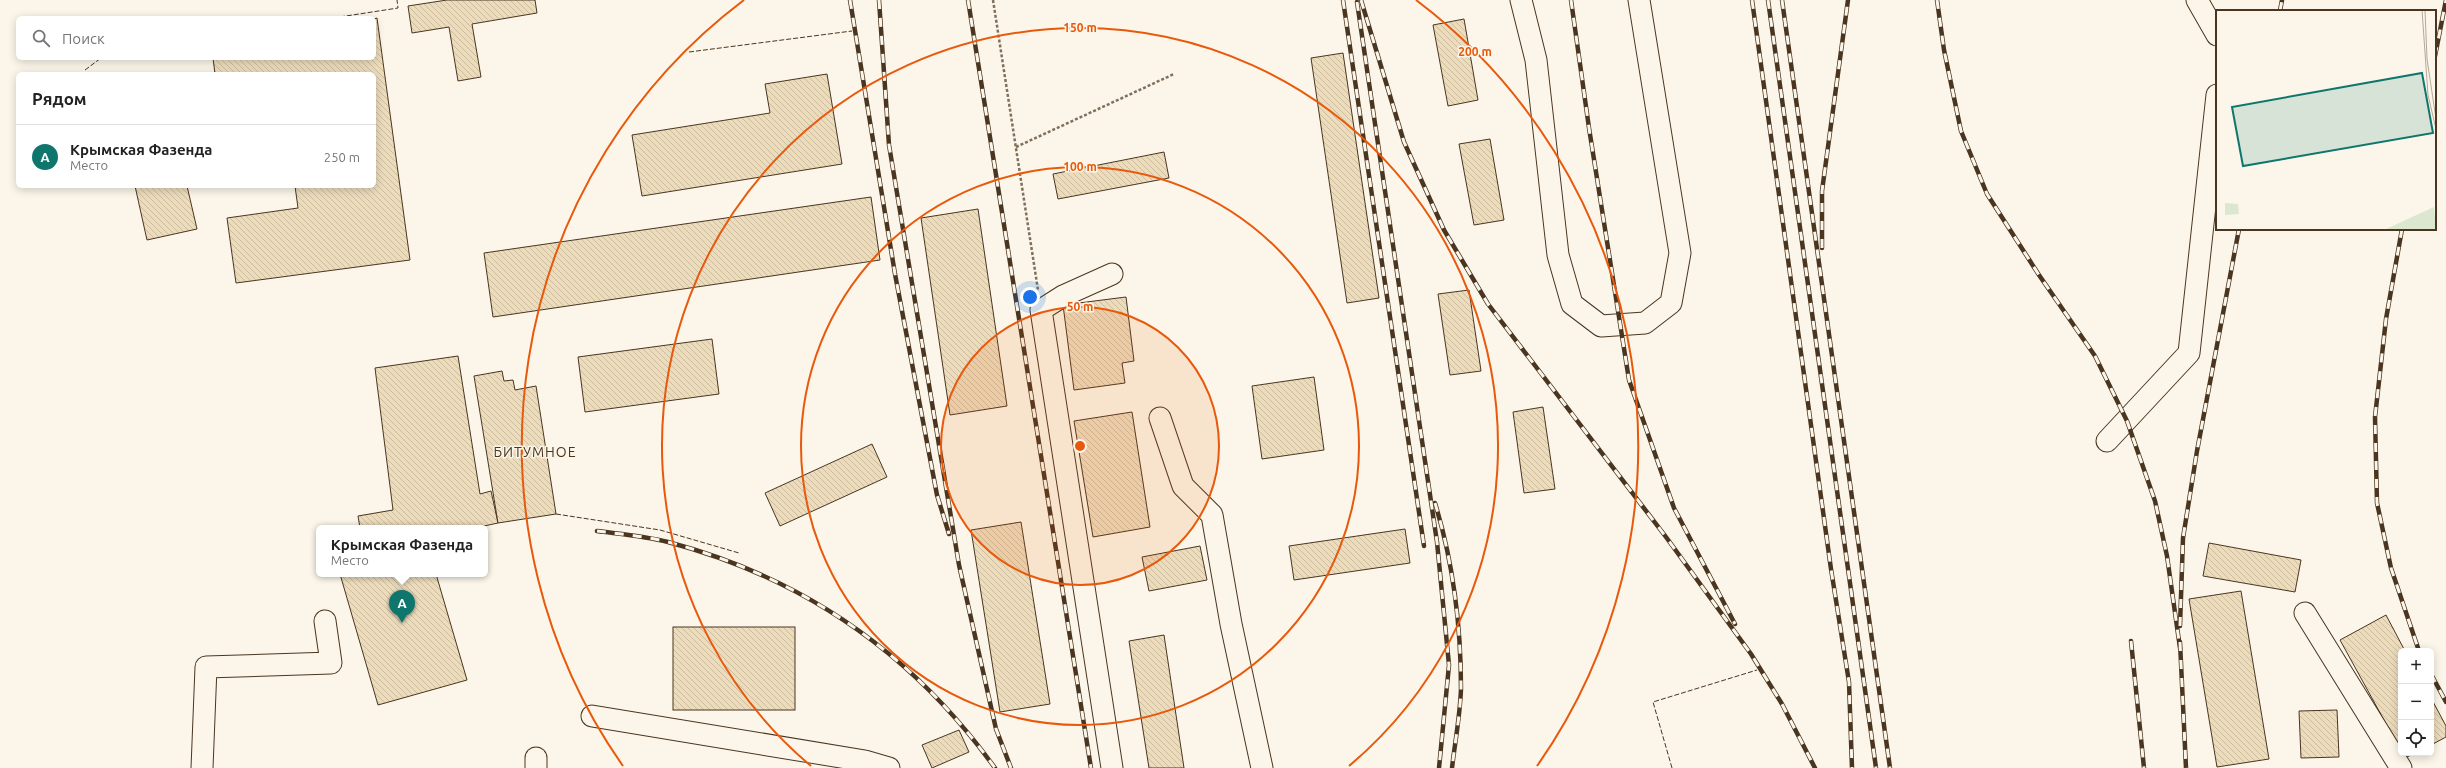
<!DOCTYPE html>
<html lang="ru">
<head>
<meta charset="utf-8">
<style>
  :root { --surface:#fff; --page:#f2f2f2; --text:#222; --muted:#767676; --line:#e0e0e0; --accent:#0f766e }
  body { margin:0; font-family:Ubuntu,sans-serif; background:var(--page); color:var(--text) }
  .controls { position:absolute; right:12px; bottom:12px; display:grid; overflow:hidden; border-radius:6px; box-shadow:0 2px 10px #0003 }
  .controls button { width:36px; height:36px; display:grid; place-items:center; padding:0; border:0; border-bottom:1px solid var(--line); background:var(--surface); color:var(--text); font:20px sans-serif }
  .you { position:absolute; left:1030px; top:297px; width:14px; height:14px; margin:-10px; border:3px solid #fff; border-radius:50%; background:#1a73e8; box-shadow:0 0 0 6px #1a73e833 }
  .badge { display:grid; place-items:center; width:26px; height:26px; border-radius:50%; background:var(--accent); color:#fff; font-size:13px; font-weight:700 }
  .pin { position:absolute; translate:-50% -33px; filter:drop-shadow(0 1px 2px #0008) }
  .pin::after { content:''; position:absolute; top:21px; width:14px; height:12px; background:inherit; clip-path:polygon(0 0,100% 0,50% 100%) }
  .popup { position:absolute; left:316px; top:525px; width:172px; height:52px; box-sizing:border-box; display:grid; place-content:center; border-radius:6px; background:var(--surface); filter:drop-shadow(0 1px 3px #0005); font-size:13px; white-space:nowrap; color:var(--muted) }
  .popup b { font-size:15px; color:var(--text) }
  .popup::after { content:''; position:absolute; left:50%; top:100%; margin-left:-8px; border:8px solid transparent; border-top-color:var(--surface) }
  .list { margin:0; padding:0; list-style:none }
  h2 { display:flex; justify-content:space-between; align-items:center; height:52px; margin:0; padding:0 16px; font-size:17px }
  h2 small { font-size:13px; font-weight:400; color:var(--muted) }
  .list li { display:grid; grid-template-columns:26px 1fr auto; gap:12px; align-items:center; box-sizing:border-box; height:64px; padding:0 16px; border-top:1px solid var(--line) }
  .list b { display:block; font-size:15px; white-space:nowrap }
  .list p { margin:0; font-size:13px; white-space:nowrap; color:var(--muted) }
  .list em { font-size:13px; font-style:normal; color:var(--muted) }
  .icon { flex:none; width:22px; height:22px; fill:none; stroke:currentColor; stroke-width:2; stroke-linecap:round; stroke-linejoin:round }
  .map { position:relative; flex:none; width:2446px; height:768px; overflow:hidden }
  .search { position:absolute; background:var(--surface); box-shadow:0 2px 10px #0003; left:16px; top:16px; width:360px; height:44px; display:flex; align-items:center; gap:10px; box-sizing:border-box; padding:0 14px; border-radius:6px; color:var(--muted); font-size:15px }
  .panel { position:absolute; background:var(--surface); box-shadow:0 2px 10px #0003; left:16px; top:72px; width:360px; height:116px; border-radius:6px }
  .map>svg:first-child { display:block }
  .building { fill:url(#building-back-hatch); stroke:#4a3520 }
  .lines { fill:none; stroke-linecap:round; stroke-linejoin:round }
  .minor-casing { stroke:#4a3520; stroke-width:23 }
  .path { stroke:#7f6f5c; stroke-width:2.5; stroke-dasharray:3 2; stroke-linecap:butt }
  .minor { stroke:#fbf6e9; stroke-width:21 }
  .rail-casing { stroke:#4a3520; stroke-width:4.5 }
  .rail { stroke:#fbf6e9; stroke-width:3; stroke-dasharray:9; stroke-linecap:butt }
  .fence { stroke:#4a3520; stroke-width:1; stroke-dasharray:5 2; stroke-linecap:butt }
  .ring { fill:none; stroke:#e8590c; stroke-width:2 }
  .labels { text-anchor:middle; stroke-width:3; stroke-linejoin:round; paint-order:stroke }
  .quarter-label { font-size:14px; letter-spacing:1px; fill:#4a3520; stroke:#fbf6e9 }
  .inset-road { fill:none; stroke:#b4a999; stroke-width:1 }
  .view { fill:#0f766e; fill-opacity:0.15; stroke:#0f766e; stroke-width:2 }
  .inset-edge { fill:none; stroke:#4a3520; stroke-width:2 }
  .centre { fill:#e8590c; stroke:#fbf6e9; stroke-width:2 }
  .ring-label { font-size:12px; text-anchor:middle; font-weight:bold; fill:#e8590c; stroke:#fbf6e9; stroke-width:3; stroke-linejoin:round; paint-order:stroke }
</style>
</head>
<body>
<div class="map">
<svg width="2446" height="768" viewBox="0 0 2446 768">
  <defs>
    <pattern id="building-back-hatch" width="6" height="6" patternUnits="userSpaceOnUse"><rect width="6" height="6" fill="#ecdcbc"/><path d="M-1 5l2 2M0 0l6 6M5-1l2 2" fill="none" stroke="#ccbda1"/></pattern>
  </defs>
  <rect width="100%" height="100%" fill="#fbf6e9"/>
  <g class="building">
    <polygon points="447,0 535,0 537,13 472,24 481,77 458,81 449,27 412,33 408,6"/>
    <polygon points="377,18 410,260 236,283 227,218 298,208 295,186 374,186 374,74 215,74 213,58 374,58 374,19"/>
    <polygon points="1464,19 1478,100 1448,106 1433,25"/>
    <polygon points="1343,53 1379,298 1347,303 1311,58"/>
    <polygon points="827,74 842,164 642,196 632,135 770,113 765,84"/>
    <polygon points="1490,139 1504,220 1474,225 1459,144"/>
    <polygon points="1164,152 1169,178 1058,199 1053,174"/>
    <polygon points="135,186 187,186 197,229 147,240"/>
    <polygon points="871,197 880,260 493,317 484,253"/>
    <polygon points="978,209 1007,406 950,415 921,218"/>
    <polygon points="1469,290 1481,371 1450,375 1438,294"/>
    <polygon points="1126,297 1134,361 1122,363 1125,383 1074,390 1063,305"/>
    <polygon points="712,339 719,394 585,412 578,357"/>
    <polygon points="458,356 480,494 491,491 498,523 475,528 360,528 358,516 393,510 375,368"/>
    <polygon points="502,371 504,381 513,380 515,390 536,386 556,514 498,523 474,376"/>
    <polygon points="1314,377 1324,450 1262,459 1252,386"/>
    <polygon points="1543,407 1555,489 1524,493 1513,412"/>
    <polygon points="1132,412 1150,527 1093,537 1074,421"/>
    <polygon points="872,444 887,477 780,526 765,493"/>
    <polygon points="1021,522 1050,704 1000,712 971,530"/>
    <polygon points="1405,529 1410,563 1294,580 1289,546"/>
    <polygon points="2209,543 2301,560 2295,592 2203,576"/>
    <polygon points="1200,546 1207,580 1149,591 1142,557"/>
    <polygon points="340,574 436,574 467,680 378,705"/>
    <polygon points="2241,591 2269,759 2217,767 2189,599"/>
    <polygon points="2386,615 2405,651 2401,651 2401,751 2340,640"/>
    <rect x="673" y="627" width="122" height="83"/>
    <polygon points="1164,635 1184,768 1149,768 1129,641"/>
    <polygon points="2431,698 2446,726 2446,737 2431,745"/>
    <polygon points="2337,710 2339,757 2301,758 2299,711"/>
    <polygon points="959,730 969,752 932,768 922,745"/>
    <polygon points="2402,753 2415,753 2405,758"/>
  </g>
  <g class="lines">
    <g class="minor-casing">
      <g id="minor">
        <polyline points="1521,0 1536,60 1558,255 1572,304 1601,326 1645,323 1671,303 1680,253 1639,0"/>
        <polyline points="2197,0 2217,35"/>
        <polyline points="1160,418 1183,486 1212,515 1231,624 1262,768"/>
        <polyline points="2107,441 2189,353 2217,95"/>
        <polyline points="2305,613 2401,768"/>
        <polyline points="592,716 865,761 889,768"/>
        <polyline points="202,768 206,667 331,663 325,621"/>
        <polyline points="536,768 536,758"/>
        <polyline points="1112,768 1041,310 1063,296 1112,274"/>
      </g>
    </g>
    <g class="path">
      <polyline points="993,0 1038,290"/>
      <polyline points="1016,147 1174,74"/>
    </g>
    <use href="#minor" class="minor"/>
    <g class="rail-casing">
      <g id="rail">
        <polyline points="850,0 895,274 937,495 949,534"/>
        <polyline points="879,0 889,145 959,565 996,729 1011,768"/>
        <polyline points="968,0 1091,768"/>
        <polyline points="1343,0 1424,546"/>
        <polyline points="1361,0 1404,142 1444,230 1488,304 1666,537 1751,654 1782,704 1815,768"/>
        <polyline points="1571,0 1589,128 1629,380 1674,508 1735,624"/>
        <polyline points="1752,0 1831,569 1849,682 1852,768"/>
        <polyline points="1768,0 1876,768"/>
        <polyline points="1782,0 1890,768"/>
        <polyline points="1937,0 1944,50 1961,131 1987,194 2039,275 2095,356 2127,421 2155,501 2167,556 2180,648"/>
        <polyline points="1357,2 1437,542 1449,665 1439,768"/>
        <polyline points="2280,11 2282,0"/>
        <polyline points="2435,56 2446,0"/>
        <polyline points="2402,229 2386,319 2375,417 2377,503 2391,568 2419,651"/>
        <polyline points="1822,248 1822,191 1848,0"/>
        <path d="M1435 503C1453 562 1461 627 1461 689 1460 716 1455 742 1452 768"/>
        <path d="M597 531C620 534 645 536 668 542 804 578 913 654 995 768"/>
        <polyline points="2180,626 2183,538 2197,451 2239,229"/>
        <polyline points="2131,641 2144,768"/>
        <polyline points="2180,642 2186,768"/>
        <polyline points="2431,674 2446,702"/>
      </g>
    </g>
    <use href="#rail" class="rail"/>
    <g class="fence">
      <polyline points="333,18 398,8 397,0"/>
      <polyline points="689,52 852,31"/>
      <polyline points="85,70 101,58"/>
      <polyline points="556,514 660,530 739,553"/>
      <polyline points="1672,768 1653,702 1757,670"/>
    </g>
  </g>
  <circle cx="1080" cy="446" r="139" fill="#e8590c" fill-opacity=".12"/>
  <g class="ring">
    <circle cx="1080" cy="446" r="139"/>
    <circle cx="1080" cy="446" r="279"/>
    <path d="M811 766A418 418 0 1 1 1349 766"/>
    <path d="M623 766A558 558 0 0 1 744 0M1416 0A558 558 0 0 1 1537 766"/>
  </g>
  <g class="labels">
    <g class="quarter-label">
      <text x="535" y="457">БИТУМНОЕ</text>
    </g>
  </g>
  <g transform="translate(2216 10)">
    <rect width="220" height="220" fill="#fbf6e9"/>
    <path d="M9 193 22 194 23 204 9 205ZM218 197 220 220H170V219Z" fill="#dce7d0"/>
    <path class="inset-road" d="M206 0 212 85 220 119M209 0 211 49 220 109"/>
    <path class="view" d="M206 63 217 123 27 156 16 97Z"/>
    <rect width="220" height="220" class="inset-edge"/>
  </g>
  <circle cx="1080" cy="446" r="6" class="centre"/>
  <g class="ring-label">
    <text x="1080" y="32">150 m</text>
    <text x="1475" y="56">200 m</text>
    <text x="1080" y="171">100 m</text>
    <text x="1080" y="311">50 m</text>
  </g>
</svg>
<div class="controls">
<button>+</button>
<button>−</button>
<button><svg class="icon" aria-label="locate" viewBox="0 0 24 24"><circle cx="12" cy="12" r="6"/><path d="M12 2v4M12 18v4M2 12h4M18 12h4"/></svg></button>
</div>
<div class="you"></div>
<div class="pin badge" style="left:402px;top:623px">A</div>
<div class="popup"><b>Крымская Фазенда</b>Место</div>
<div class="search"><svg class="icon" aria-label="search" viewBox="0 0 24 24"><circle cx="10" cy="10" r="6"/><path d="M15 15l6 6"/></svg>Поиск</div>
<section class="panel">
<h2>Рядом<small></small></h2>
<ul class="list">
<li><span class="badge">A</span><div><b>Крымская Фазенда</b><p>Место</p></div><em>250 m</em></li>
</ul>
</section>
</div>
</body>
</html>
